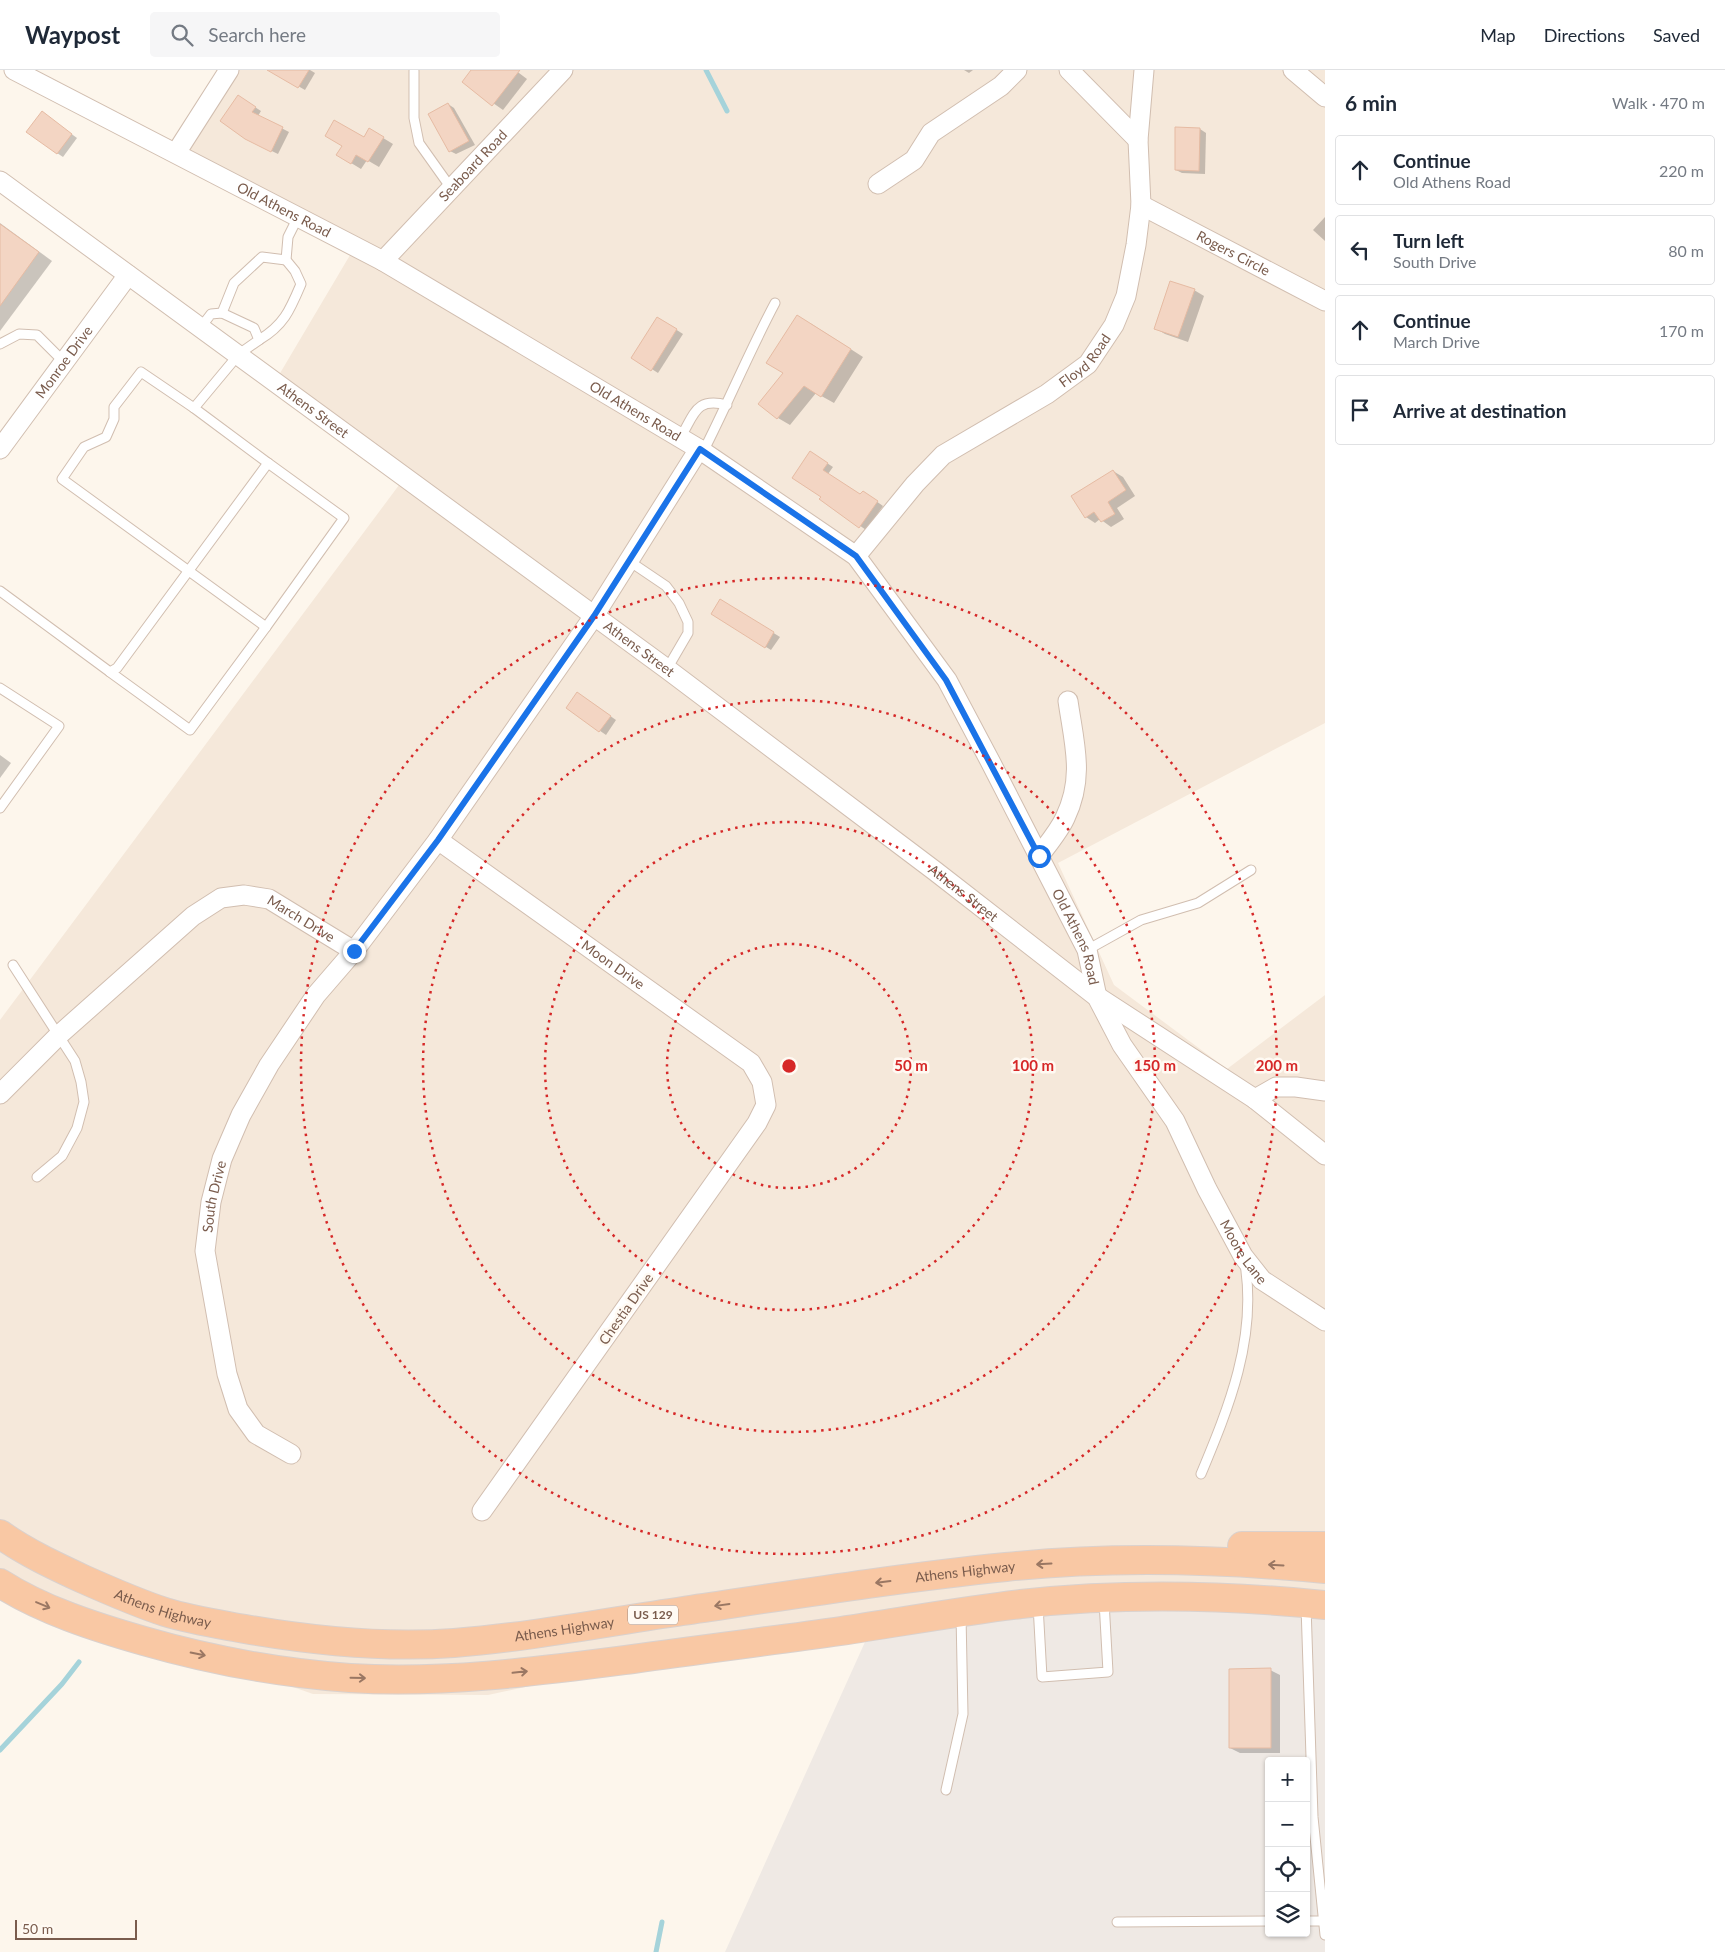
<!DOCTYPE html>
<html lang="en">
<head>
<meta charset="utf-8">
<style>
  :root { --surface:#fff; --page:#f6f6f7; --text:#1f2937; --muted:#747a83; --line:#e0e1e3 }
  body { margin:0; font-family:Lato,sans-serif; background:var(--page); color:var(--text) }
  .controls { position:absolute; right:15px; bottom:15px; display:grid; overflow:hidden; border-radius:5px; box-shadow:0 1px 4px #0004 }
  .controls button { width:45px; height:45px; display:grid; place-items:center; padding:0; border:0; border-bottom:1px solid var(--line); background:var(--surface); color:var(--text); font:25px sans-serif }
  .scale { position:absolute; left:15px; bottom:12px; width:122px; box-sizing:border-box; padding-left:5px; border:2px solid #7a5c4d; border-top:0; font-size:14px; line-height:18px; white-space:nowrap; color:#7a5c4d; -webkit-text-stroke:4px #fffaf3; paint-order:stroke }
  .stop { position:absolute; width:15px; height:15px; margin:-11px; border:4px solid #1a73e8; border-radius:50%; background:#fff }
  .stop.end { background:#1a73e8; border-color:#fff; box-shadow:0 1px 5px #0008 }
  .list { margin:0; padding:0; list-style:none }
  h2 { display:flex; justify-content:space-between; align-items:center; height:65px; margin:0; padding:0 20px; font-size:21px }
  h2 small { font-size:16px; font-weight:400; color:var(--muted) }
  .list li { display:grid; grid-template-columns:32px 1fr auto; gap:15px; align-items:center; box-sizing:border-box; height:70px; margin:0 10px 10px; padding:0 10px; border:1px solid var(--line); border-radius:5px }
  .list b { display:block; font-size:19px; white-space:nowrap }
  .list p { margin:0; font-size:16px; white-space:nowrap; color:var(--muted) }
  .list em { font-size:16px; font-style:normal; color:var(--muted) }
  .icon { flex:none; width:28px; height:28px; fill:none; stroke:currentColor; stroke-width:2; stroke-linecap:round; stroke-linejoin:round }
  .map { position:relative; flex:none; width:1325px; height:1882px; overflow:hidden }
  header { display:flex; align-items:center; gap:30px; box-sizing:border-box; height:70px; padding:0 25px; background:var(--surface); border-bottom:1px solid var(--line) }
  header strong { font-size:24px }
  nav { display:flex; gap:28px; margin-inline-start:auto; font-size:18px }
  .search { width:350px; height:45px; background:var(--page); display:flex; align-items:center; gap:12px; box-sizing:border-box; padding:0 18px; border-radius:5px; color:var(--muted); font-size:19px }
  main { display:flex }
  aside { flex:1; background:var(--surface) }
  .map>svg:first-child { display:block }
  .residential { fill:#f5e8da }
  .industrial { fill:#efe9e4; fill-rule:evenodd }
  .shadow { fill:#0003 }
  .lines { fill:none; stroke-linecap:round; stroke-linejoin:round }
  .stream { stroke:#a5d3da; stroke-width:5 }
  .building { fill:#f3d5c3; stroke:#e6bba3 }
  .service-casing { stroke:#d1beb0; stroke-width:11 }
  .minor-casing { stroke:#d1beb0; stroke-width:21 }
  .trunk-casing { stroke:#dad1cd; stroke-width:30 }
  .service { stroke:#fff; stroke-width:9 }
  .minor { stroke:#fff; stroke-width:19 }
  .trunk { stroke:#f9c8a4; stroke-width:28 }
  .oneway { stroke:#9a7763 }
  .route { stroke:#1a73e8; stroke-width:6 }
  .ring { fill:none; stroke:#d62828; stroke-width:2.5; stroke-dasharray:2.5 5 }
  .labels { text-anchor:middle; stroke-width:5; stroke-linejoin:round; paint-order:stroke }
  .shield { fill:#fffaf3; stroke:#a28b7f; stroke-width:1 }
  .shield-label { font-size:12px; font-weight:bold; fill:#7a5c4d }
  .street-label { font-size:14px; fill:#7a5c4d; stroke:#fffaf3 }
  .centre { fill:#d62828; stroke:#fffaf3; stroke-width:2.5 }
  .ring-label { font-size:15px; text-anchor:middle; font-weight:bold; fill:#d62828; stroke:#fffaf3; stroke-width:5; stroke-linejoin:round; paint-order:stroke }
</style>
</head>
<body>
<header>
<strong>Waypost</strong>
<div class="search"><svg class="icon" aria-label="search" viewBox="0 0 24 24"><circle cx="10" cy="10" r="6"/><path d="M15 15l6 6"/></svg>Search here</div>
<nav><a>Map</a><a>Directions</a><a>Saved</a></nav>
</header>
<main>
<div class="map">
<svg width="1325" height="1882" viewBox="0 0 1325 1882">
  <rect width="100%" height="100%" fill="#fdf6ec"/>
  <polygon class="residential" points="219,0 1325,0 1325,653 1058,793 1114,915 1227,999 1325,925 1325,1531 1134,1520 879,1541 488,1625 313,1624 0,1515 0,950 411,399 276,310 356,175 184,76"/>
  <path class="industrial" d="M1134 1520 1325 1531V1882H725L879 1541ZM1269 1691H1306V1863H1269Z"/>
  <g class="shadow">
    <polygon points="270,0 310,0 315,3 305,20"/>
    <polygon points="473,0 515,0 527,9 503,40 463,12"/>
    <polygon points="964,0 973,0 969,3"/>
    <polygon points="244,30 261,41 258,46 289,62 278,84 253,72"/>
    <polygon points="448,34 454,38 475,75 456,84 450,81"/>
    <polygon points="48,47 77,68 63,87 57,83"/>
    <polygon points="1200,59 1206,63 1205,104 1182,103 1176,100"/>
    <polygon points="370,60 393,74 379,97 367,90 361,99 338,85 365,69"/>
    <polygon points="1325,147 1325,171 1313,160"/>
    <polygon points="0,153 52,191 0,261"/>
    <polygon points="1194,220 1204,226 1188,272 1165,264 1155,258"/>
    <polygon points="658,248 683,264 658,303 633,287"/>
    <polygon points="810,253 863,287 834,333 816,323 790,355 778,348 760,334 785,303"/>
    <polygon points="816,386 833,397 828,404 861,426 869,426 883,436 866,460 821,428 822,426"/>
    <polygon points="1113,401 1123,407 1135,426 1117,438 1124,449 1111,457 1100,449 1095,453 1086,447"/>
    <polygon points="721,530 780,567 771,580 712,544"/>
    <polygon points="583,627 616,650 606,665 567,638"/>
    <polygon points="0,685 11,693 0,708"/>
    <polygon points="1270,1600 1280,1605 1280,1683 1240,1683 1230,1678"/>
  </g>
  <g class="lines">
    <g class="stream">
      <polyline points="706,0 727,41"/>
      <polyline points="0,1680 62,1614 79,1592"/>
      <polyline points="656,1882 662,1852"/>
    </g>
  </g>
  <g class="building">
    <polygon points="267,0 309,0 298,18"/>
    <polygon points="471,0 520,0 492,36 462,12"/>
    <polygon points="238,25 256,37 252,42 283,57 271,82 245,69 220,51"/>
    <polygon points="448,33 469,71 449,82 428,44"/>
    <polygon points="42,41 72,64 57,84 26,62"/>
    <polygon points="334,50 364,67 369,58 384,67 368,92 356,85 351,94 336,85 342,76 325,66"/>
    <polygon points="1175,57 1200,58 1199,101 1175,100"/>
    <polygon points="0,154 39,182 0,236"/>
    <polygon points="1170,211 1195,219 1178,267 1154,259"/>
    <polygon points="797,245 851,279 821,327 804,316 777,349 758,334 783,303 766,293"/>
    <polygon points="657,247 677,259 651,301 631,288"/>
    <polygon points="810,381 828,393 823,400 860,424 863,421 878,431 859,458 819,429 821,427 792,408"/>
    <polygon points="1113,400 1126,420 1108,432 1115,444 1101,452 1094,442 1085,448 1071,426"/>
    <polygon points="720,529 774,562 765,578 711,544"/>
    <polygon points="577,622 611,646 599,662 566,638"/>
    <polygon points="1271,1598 1271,1678 1229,1678 1229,1599"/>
  </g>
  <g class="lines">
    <g class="service-casing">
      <g id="service">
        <polyline points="414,1 414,48 419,73 451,118"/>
        <polyline points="222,243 234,213 262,187 286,190"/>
        <path d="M259 270C284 255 290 240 301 214L295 201 286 190 288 167 298 147"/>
        <polyline points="0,274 19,264 37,265 64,292"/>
        <polyline points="194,338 141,302 114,337 114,349 106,367 84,377 62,409 266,557 344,448 268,393"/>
        <path d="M680 368C695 344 695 327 727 335"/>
        <path d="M703 382C728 333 749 282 775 233"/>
        <polyline points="629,491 666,516 679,533 688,552 688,563 667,599"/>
        <polyline points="0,521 110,602 117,598 268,393 194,338 239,284 259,270 254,258 222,243 211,244 201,257"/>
        <polyline points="110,602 190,660 266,557"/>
        <polyline points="0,618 59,656 0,738"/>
        <polyline points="1087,880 1141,850 1198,833 1251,800"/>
        <polyline points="13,895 75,991 81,1012 84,1032 77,1058 62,1086 37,1107"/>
        <path d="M1201 1404C1229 1337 1257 1268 1245 1194"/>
        <polyline points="1038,1535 1042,1607 1108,1602 1104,1531"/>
        <polyline points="1306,1536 1313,1747 1325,1865"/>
        <polyline points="946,1720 963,1644 961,1545"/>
        <polyline points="1306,1851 1324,1851"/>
        <polyline points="1117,1852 1269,1851"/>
      </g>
    </g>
    <g class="minor-casing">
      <g id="minor">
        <path id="s1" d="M14 0 383 191 699 379 856 486 947 610 991 693 1087 880 1097 927"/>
        <polyline points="1069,0 1138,70"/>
        <polyline points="1293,0 1325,27"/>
        <polyline points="176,83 229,0"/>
        <path id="s2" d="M0 111 667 599 935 801 1097 927 1122 975 1175 1051 1207 1119 1243 1186 1262 1210 1325 1251"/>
        <polyline points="878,114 914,90 931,63 1001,16 1017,0"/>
        <path id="s3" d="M1141 135 1325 231"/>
        <path id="s4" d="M383 191 563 0"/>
        <path id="s5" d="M0 379 128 205"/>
        <path id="s6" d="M856 486 915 414 943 385 1047 324 1088 294 1114 255 1126 226 1136 175 1141 135 1138 70 1144 0"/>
        <path id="s7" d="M438 770 751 993 762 1012 766 1035 757 1053 482 1441"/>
        <path d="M1039 786C1048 774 1059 761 1065 748 1085 707 1074 673 1068 631"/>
        <polyline points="1098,927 1255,1029 1325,1085"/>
        <path id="s8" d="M0 1024 59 965 193 846 221 828 244 825 269 829 354 881"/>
        <polyline points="1255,1029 1276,1017 1296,1017 1325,1021"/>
        <path id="s9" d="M291 1384 256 1364 238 1339 227 1304 205 1181 211 1132 222 1089 241 1045 269 995 316 925 354 881 438 770 594 546 699 379"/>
      </g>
    </g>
    <g class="trunk-casing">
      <g id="trunk">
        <path id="s10" d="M0 1464C25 1482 55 1496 83 1509 110 1521 137 1533 165 1542 191 1550 218 1554 245 1559 314 1571 385 1578 454 1573 531 1567 607 1552 683 1541 791 1525 898 1508 1006 1497 1111 1486 1220 1489 1325 1499"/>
        <polyline points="1242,1476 1325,1476"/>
        <path d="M0 1513C42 1540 95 1557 144 1571 210 1590 281 1603 350 1608 444 1614 540 1601 633 1589 702 1579 771 1571 841 1561 901 1552 961 1541 1021 1534 1122 1523 1224 1525 1325 1535"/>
      </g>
    </g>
    <use href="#service" class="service"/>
    <use href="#minor" class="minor"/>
    <use href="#trunk" class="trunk"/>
  </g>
  <defs><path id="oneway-shaft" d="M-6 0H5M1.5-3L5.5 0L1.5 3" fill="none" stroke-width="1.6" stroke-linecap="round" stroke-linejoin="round" transform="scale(1.25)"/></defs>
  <g class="oneway">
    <use href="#oneway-shaft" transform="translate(1044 1494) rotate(177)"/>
    <use href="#oneway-shaft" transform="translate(1276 1495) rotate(-177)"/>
    <use href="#oneway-shaft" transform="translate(883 1512) rotate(173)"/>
    <use href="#oneway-shaft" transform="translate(43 1535) rotate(23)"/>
    <use href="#oneway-shaft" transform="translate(722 1535) rotate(172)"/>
    <use href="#oneway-shaft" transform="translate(198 1584) rotate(11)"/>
    <use href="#oneway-shaft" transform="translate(520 1602) rotate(-6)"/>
    <use href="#oneway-shaft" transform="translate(358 1608) rotate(1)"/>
  </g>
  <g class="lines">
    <polyline class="route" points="354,881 438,770 594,546 700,379 856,486 946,610 1039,786"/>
  </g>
  <g class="ring">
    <circle cx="789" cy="996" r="122"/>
    <circle cx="789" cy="996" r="244"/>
    <circle cx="789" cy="996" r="366"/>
    <circle cx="789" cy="996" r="488"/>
  </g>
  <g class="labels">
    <rect class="shield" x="628" y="1535.5" width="50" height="19" rx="4"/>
    <g class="shield-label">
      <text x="653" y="1549">US 129</text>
    </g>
    <g class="street-label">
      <text dy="5" stroke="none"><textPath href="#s4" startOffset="131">Seaboard Road</textPath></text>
      <text dy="5" stroke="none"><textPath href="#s1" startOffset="304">Old Athens Road</textPath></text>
      <text dy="5" stroke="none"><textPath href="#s3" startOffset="104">Rogers Circle</textPath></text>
      <text dy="5" stroke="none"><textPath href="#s6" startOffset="305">Floyd Road</textPath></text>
      <text dy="5" stroke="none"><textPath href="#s5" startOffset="108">Monroe Drive</textPath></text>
      <text dy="5" stroke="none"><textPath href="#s2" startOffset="388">Athens Street</textPath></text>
      <text dy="5" stroke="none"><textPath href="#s1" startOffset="709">Old Athens Road</textPath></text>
      <text dy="5" stroke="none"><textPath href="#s2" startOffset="792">Athens Street</textPath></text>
      <text dy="5" stroke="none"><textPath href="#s2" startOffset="1198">Athens Street</textPath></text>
      <text dy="5" stroke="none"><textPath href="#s8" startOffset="382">March Drive</textPath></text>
      <text dy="5" stroke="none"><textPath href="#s1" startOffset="1415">Old Athens Road</textPath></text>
      <text dy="5" stroke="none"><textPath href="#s7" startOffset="215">Moon Drive</textPath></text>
      <text dy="5" stroke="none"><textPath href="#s9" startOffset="288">South Drive</textPath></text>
      <text dy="5" stroke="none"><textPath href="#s2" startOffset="1662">Moore Lane</textPath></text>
      <text transform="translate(626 1239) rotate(-55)" y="5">Chestia Drive</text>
      <text dy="5" stroke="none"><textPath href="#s10" startOffset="991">Athens Highway</textPath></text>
      <text dy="5" stroke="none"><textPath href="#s10" startOffset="180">Athens Highway</textPath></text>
      <text dy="5" stroke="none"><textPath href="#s10" startOffset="586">Athens Highway</textPath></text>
    </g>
  </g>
  <circle cx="789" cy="996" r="8" class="centre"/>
  <g class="ring-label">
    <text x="911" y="1001">50 m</text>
    <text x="1033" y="1001">100 m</text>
    <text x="1155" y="1001">150 m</text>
    <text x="1277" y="1001">200 m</text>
  </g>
</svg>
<div class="controls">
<button>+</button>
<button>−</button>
<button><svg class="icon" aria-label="locate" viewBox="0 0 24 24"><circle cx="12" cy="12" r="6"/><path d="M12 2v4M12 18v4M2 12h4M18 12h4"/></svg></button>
<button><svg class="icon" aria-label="layers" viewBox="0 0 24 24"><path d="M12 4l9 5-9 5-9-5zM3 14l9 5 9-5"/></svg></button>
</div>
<div class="scale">50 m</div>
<div class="stop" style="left:1039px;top:786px"></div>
<div class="stop end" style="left:354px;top:881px"></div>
</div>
<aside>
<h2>6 min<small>Walk · 470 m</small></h2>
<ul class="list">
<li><svg class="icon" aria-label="ahead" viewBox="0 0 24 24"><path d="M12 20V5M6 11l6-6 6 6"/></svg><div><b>Continue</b><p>Old Athens Road</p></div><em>220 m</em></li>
<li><svg class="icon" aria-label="left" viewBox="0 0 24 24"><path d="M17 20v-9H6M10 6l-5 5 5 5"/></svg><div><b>Turn left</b><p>South Drive</p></div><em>80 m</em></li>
<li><svg class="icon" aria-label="ahead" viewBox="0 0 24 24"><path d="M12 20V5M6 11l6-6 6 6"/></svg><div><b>Continue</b><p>March Drive</p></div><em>170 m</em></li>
<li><svg class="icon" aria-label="arrive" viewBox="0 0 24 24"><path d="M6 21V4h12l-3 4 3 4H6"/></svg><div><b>Arrive at destination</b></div></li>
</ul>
</aside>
</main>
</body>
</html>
